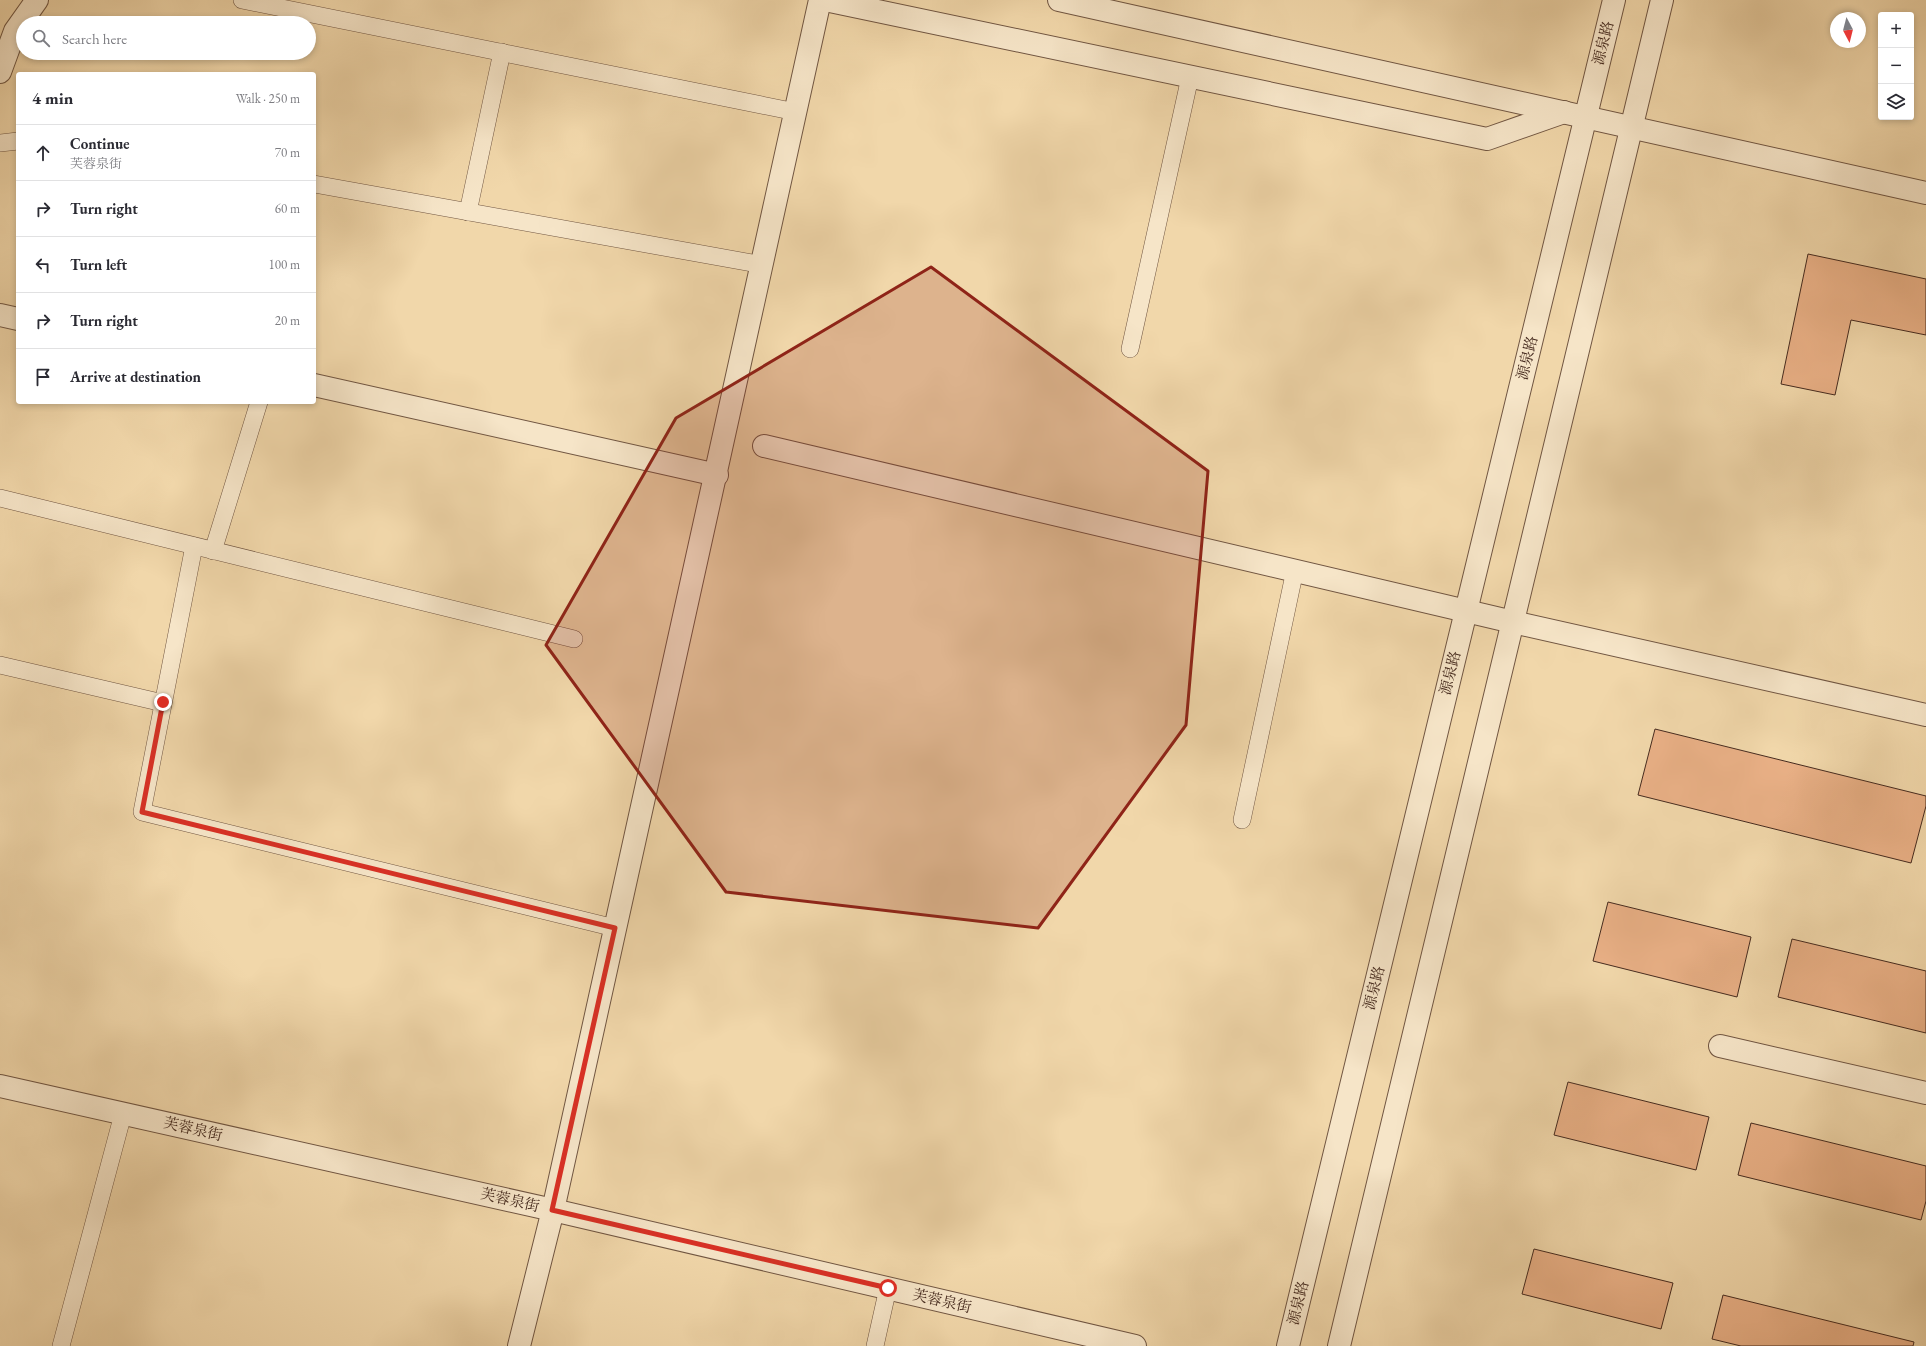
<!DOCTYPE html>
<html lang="en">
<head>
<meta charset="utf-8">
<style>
  :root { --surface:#fff; --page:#f2f2f3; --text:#2b2b33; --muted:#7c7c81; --line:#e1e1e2 }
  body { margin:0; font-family:"EB Garamond","Noto Serif SC",serif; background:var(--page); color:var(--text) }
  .controls { position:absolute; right:12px; top:12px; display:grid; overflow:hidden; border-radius:4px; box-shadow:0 2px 6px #0003 }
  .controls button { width:36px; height:36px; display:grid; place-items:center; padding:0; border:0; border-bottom:1px solid var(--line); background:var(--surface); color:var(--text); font:20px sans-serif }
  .compass { position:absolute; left:1830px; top:12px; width:36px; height:36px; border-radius:50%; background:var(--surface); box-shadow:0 2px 6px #0003; rotate:173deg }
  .stop { position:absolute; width:12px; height:12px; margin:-9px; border:3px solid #d93025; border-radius:50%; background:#fff }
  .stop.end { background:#d93025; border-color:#fff; box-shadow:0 1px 4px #0008 }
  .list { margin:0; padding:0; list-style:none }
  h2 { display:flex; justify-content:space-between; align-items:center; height:52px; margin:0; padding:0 16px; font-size:17px }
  h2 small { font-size:13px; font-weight:400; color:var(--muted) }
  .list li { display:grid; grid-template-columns:26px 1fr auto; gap:12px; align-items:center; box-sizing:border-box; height:56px; padding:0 16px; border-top:1px solid var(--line) }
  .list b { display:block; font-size:15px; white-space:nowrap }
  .list p { margin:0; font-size:13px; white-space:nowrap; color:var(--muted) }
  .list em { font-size:13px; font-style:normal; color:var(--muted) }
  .icon { flex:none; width:22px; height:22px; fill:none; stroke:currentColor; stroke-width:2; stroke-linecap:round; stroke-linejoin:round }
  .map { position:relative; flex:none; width:1926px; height:1346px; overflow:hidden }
  .search { position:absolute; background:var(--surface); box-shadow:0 2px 6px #0003; left:16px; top:16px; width:300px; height:44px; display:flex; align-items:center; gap:10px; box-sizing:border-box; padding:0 14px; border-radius:22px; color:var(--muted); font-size:15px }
  .panel { position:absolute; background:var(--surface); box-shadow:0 2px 6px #0003; left:16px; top:72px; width:300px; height:332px; border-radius:4px }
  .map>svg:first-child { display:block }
  .building { fill:#e9b086; stroke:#462b1f }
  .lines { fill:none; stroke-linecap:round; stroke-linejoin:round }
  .service-casing { stroke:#715642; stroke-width:18 }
  .minor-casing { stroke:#715642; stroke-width:24 }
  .tertiary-casing { stroke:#715642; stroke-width:24 }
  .service { stroke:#f6e5c8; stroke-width:17 }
  .minor { stroke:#f6e5c8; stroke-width:22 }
  .tertiary { stroke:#f6e5c8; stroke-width:22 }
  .route { stroke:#d93025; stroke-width:5 }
  .marked { fill:#8f2418; fill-opacity:0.2; stroke:#8f2418; stroke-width:3; stroke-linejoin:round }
  .labels { text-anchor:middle; stroke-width:3; stroke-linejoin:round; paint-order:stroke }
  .street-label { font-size:15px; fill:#462b1f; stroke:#f6e5c8 }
</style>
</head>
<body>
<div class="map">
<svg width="1926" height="1346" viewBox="0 0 1926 1346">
  <rect width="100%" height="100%" fill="#f1d7aa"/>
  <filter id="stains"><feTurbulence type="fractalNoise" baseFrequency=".005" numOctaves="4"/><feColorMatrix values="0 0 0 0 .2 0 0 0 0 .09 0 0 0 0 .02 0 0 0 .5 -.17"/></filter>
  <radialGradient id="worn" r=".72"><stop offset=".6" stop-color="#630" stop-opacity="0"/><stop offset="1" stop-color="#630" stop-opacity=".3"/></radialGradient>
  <g class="building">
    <polygon points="1808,254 1926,279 1926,335 1851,320 1835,395 1781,384"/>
    <polygon points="1655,729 1926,796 1926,806 1911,863 1638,795"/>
    <polygon points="1608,902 1751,937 1737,997 1593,961"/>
    <polygon points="1792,939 1926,971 1926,1033 1778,997"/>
    <polygon points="1568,1082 1709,1117 1696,1170 1554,1135"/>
    <polygon points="1751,1123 1926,1166 1926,1201 1921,1220 1738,1175"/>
    <polygon points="1534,1249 1673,1283 1661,1329 1522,1294"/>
    <polygon points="1723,1295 1914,1342 1913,1346 1741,1346 1712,1339"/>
  </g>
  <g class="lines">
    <g class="service-casing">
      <g id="service">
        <polyline points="242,0 796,112"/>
        <polyline points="0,143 18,141"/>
        <polyline points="314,184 763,265"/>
        <polyline points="468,212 502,52"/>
        <polyline points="1130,349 1190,77"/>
        <polyline points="0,498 574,639"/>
        <polyline points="194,546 142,812 615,928"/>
        <polyline points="213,551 259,402"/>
        <polyline points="0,665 163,703"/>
        <polyline points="1242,820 1295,570"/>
        <polyline points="61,1346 123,1114"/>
        <polyline points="875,1346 888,1288"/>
      </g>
    </g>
    <g class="minor-casing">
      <g id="minor">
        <polyline points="825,0 1487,139 1564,112"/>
        <polyline points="1059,0 1926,193"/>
        <polyline points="0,315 18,319"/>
        <polyline points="314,385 717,475"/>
        <polyline points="764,446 1513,622 1926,715"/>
        <polyline points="1720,1046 1926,1093"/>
        <polyline points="519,1346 553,1210 820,0"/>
      </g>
    </g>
    <g class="tertiary-casing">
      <g id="tertiary">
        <polyline points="0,72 15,31 37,0"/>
        <polyline points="0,1086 553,1210 1135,1346"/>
        <polyline points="1288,1346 1614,0"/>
        <polyline points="1339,1346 1662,0"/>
      </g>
    </g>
    <use href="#service" class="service"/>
    <use href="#minor" class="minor"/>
    <use href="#tertiary" class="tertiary"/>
  </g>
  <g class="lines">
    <polyline class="route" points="163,702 142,812 615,928 552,1210 888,1288"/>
  </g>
  <path class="marked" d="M931 267 1208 471 1186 725 1038 928 726 892 546 645 676 418Z"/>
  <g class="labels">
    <g class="street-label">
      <text transform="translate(1603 43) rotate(-76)" y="5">源泉路</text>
      <text transform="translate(1527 358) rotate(-76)" y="5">源泉路</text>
      <text transform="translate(1450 673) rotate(-76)" y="5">源泉路</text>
      <text transform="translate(1374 988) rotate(-76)" y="5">源泉路</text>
      <text transform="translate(193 1129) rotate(13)" y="5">芙蓉泉街</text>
      <text transform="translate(510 1200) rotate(13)" y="5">芙蓉泉街</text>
      <text transform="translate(942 1301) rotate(13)" y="5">芙蓉泉街</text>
      <text transform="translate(1298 1303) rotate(-76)" y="5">源泉路</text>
    </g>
  </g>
  <rect width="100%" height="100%" filter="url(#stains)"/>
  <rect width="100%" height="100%" fill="url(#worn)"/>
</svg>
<div class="controls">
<button>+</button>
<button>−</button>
<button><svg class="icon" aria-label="layers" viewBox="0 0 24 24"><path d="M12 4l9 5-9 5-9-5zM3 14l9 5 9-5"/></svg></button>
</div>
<svg class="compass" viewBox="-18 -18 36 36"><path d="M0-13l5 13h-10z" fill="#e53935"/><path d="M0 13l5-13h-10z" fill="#7c7c81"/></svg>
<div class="stop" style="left:888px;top:1288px"></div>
<div class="stop end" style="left:163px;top:702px"></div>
<div class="search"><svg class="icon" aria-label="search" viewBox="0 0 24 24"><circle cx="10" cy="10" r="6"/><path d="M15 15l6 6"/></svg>Search here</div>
<section class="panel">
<h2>4 min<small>Walk · 250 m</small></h2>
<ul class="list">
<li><svg class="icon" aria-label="ahead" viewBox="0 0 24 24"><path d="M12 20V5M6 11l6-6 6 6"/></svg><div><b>Continue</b><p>芙蓉泉街</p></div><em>70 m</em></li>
<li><svg class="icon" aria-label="right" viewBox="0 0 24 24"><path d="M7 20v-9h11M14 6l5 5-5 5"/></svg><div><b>Turn right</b></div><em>60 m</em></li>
<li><svg class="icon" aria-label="left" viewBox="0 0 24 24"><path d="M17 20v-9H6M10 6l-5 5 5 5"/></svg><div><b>Turn left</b></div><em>100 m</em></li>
<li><svg class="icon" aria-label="right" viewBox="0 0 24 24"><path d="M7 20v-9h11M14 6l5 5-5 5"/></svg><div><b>Turn right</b></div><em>20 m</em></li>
<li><svg class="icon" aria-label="arrive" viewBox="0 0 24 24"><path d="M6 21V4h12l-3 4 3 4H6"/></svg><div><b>Arrive at destination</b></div></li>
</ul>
</section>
</div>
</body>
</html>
